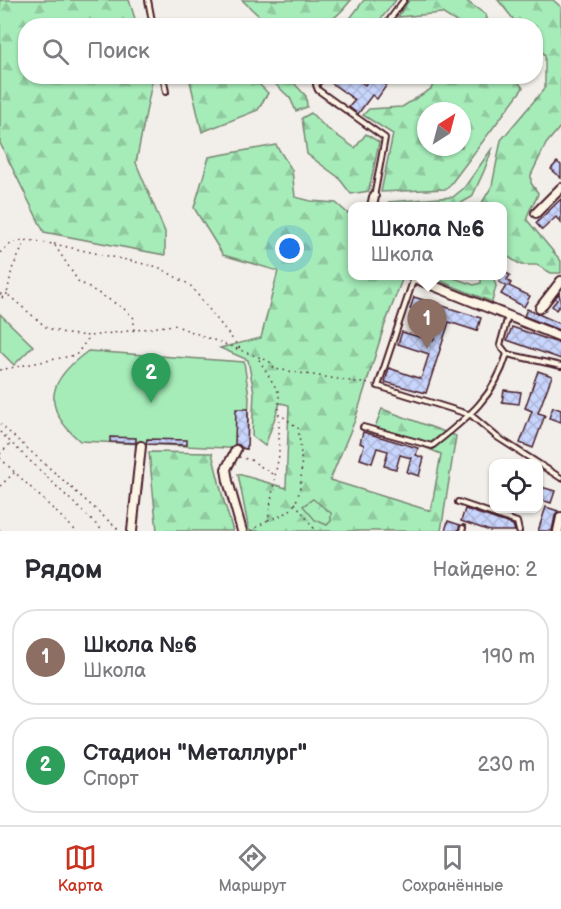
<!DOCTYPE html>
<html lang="ru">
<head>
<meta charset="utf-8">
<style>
  :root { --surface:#fff; --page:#f7f7f7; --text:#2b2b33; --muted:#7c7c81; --line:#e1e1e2; --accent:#c8321e }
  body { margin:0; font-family:"Balsamiq Sans",sans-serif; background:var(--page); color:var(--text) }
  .controls { position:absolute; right:18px; bottom:18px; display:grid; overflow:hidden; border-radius:12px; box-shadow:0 2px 4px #0004 }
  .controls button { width:54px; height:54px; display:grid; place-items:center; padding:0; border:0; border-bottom:2px solid var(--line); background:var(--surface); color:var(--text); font:30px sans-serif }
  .compass { position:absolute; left:417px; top:102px; width:54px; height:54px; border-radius:50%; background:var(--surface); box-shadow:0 2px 4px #0004; rotate:36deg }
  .you { position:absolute; left:290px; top:249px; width:21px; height:21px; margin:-15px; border:4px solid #fff; border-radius:50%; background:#1a73e8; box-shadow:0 0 0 9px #1a73e833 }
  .badge { display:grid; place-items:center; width:39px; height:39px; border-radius:50%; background:var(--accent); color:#fff; font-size:20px; font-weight:700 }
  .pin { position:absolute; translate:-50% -50px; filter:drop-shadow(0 2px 3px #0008) }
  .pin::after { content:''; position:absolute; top:32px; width:21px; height:18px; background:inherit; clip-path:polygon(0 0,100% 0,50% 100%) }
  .popup { position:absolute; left:348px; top:202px; width:159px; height:78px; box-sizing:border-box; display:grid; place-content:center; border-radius:12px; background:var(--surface); filter:drop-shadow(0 2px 4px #0005); font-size:20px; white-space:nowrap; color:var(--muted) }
  .popup b { font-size:22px; color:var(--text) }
  .popup::after { content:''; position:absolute; left:50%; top:100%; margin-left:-12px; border:12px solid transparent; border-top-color:var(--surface) }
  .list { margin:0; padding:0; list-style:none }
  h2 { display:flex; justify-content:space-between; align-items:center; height:78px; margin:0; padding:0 24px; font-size:26px }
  h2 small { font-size:20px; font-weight:400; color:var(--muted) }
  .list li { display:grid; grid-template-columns:39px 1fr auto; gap:18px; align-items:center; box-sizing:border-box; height:96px; margin:0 12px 12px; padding:0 12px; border:2px solid var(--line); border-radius:24px }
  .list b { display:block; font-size:22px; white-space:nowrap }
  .list p { margin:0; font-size:20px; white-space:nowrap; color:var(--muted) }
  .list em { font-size:20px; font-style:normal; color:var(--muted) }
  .icon { flex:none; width:33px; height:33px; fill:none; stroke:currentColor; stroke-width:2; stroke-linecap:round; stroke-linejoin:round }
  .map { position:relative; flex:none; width:561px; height:531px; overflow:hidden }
  .search { position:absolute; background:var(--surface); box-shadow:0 2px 4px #0004; left:18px; right:18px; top:18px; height:66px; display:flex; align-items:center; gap:15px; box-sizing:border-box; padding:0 21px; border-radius:24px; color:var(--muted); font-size:22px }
  .sheet { height:294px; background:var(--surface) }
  nav { display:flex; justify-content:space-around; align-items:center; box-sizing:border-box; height:84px; border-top:2px solid var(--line); background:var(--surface); font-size:16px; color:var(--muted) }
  nav a { display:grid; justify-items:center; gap:3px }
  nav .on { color:var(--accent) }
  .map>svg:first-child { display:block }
  .forest { fill:url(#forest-firs); stroke:#788672; stroke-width:1.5; fill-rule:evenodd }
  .park { fill:url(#park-crowns); stroke:#788672; stroke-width:1.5 }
  .garden { fill:#a6ecb9; stroke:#788672; stroke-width:1.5 }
  .building { fill:url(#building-cross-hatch); stroke:#4a1f2b; stroke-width:1.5 }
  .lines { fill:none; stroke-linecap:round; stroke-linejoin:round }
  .lane-casing { stroke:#4a1f2b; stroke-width:8 }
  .street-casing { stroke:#4a1f2b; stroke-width:12 }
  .path { stroke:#4a1f2b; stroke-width:1.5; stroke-dasharray:1.5 4.5; stroke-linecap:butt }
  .lane { stroke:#fcf5e5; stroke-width:4 }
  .street { stroke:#fcf5e5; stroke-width:8 }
</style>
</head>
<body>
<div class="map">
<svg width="561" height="531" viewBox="0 0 561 531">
  <defs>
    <pattern id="forest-firs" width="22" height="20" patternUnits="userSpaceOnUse" patternTransform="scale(1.5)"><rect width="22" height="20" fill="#a6ecb9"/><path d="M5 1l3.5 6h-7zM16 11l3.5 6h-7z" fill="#90ca9f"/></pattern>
    <pattern id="park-crowns" width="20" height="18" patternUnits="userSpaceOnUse" patternTransform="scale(1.5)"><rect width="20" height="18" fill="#a6ecb9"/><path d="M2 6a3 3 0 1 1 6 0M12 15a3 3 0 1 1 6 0" fill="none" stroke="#90ca9f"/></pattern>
    <pattern id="building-cross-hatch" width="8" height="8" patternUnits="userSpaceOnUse" patternTransform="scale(1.5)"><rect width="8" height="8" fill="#c8d5fc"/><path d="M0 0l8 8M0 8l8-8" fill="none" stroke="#adb6d8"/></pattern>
  </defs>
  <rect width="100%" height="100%" fill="#f2efea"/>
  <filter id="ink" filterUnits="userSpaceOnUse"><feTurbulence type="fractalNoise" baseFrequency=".0167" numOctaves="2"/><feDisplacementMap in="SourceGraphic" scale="12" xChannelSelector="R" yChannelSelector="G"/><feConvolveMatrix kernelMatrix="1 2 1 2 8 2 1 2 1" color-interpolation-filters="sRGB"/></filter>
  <g filter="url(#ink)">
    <g class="forest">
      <polygon points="0,0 129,0 137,25 26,26 26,76 153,77 136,163 165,232 165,255 44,232 0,143"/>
      <path d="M242 0H351C345 7 339 16 331 19 320 24 286 28 275 25 263 22 251 8 242 0Z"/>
      <polygon points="364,0 396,0 376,25 345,25"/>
      <polygon points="409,0 465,0 486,15 489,25 461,25 442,13 398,17"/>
      <path d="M498 0H553L561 7V126L546 144 531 175V183L538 193C536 204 527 209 527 220L561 261V273H551L537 265H521L502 253V206H480L492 186 501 140 545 88V55L536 44V26L518 25Z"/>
      <path d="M437 76 515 77 523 88 447 189 381 192 393 134 363 115 369 109 402 107 431 89ZM426 111H462V147H426Z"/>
      <polygon points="189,77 252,77 268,93 258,110 202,132"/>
      <polygon points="270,77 291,77 291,80 306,96 307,107 296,111 290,98 269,78"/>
      <polygon points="311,113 325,127 355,148 366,134 379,142 369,191 351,194 338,177 307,154 302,118"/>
      <polygon points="276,145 292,170 295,197 311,201 336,203 352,217 352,276 401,276 403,277 384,327 355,420 330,480 431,511 441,454 375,427 382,409 456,436 441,531 249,531 238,474 286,488 289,405 280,403 265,446 252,436 254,392 248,360 220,348 261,338 278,271 223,255 194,208 209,157"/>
      <polygon points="493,147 484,171 472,197 456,206 399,206 388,202 453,197 464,188"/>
      <polygon points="428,276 448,276 474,285 481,283 481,276 493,276 496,286 492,302"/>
      <polygon points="149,452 212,453 223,498 233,531 157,531"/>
    </g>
    <polygon class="park" points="313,499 331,513 331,521 327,525 315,520 303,506"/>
    <g class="garden">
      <polygon points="0,314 33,346 14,365 0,351"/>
      <path d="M88 351 244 362 249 397 247 449 80 441C40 407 48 380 88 351Z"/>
    </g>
    <g class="building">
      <polygon points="334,76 353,76 365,85 371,76 393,76 377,99 372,95 358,114 349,107 355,100 330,82"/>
      <polygon points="557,162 561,165 561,178 551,169"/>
      <polygon points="561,199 561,223 556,217 542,230 536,223"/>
      <polygon points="504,272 510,275 507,280 511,283 509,286 530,296 524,307 501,294 506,286 499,282"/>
      <polygon points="559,293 561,304 556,310 552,306 557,300 555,298"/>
      <polygon points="414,297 481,318 477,331 449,322 426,393 385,382 389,368 421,379 429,354 398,344 402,332 433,341 440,319 410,309"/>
      <polygon points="527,309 561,324 561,331 524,316"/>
      <polygon points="512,327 561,344 561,359 507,340"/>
      <polygon points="538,371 552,376 538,413 545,415 533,448 520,443 532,411 525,408"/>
      <polygon points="504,390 521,392 519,404 502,402"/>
      <polygon points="553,407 561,410 561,422 549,418"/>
      <polygon points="236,409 248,409 247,449 242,448 239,445 235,444"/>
      <polygon points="363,432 418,448 416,455 424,458 419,476 407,472 411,458 400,455 396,469 384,466 388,451 377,448 372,463 360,459 364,445 360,443"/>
      <polygon points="110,437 136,438 136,443 110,442"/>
      <polygon points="147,439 187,440 187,445 146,444"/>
      <polygon points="538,486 555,491 551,503 538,499"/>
      <polygon points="546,507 558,511 555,516 552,531 538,531"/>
      <polygon points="465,509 513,525 515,531 490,531 461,521"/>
      <polygon points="448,521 460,525 458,531 445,531"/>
    </g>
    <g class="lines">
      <g class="lane-casing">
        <g id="lane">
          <polyline points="148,0 153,26"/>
          <polyline points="385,26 404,0"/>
          <polyline points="163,76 166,92"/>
          <polyline points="323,76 316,85 318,90 385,138 374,197"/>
          <polyline points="414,278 378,386 471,415 497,437 561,478"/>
          <polyline points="507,354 561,366"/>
          <path d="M363 427 432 446C466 419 494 398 507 354L500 345 508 316"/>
          <polyline points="458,502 517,522 519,531"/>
          <polyline points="462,531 463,528"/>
        </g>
      </g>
      <g class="street-casing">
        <g id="street">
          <polyline points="372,206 374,197"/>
          <polyline points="536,213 561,188"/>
          <polyline points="412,276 414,278 561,337"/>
          <polyline points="540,308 561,281"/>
          <polyline points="236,450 226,469 228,481 242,531"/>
          <polyline points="132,531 141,446"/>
          <polyline points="558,531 561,517"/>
        </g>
      </g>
      <g class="path">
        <polyline points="26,240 12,269 7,294 47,328 68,334 89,336"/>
        <polyline points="54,244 158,267 190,285 242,351"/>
        <path d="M0 253C18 234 30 241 54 244L78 281 123 308 134 318V330"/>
        <polyline points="0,294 7,294 0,299"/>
        <polyline points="0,370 76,355 90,336 174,325 269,361 275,369 375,385"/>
        <polyline points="0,424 120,531"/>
        <polyline points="0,432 103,531"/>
        <polyline points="0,454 10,444"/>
        <polyline points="239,457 251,460 275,476 279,455 279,393 258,358"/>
        <polyline points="0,458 76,531"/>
        <polyline points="0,486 15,472"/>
        <polyline points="295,503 316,531"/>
        <path d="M268 520C274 518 284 515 289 511 307 496 301 449 298 428L281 415"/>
        <polyline points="0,530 0,531"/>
        <polyline points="251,531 268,520 275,476"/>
      </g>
      <use href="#lane" class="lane"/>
      <use href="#street" class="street"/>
    </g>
  </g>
</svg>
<div class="controls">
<button><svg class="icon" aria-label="locate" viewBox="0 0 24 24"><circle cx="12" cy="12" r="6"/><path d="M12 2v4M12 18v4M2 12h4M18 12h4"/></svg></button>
</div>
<svg class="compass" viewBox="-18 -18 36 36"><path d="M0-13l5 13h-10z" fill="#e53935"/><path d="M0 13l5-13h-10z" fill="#7c7c81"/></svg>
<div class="you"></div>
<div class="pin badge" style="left:427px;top:349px;background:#8d6e63">1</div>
<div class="popup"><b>Школа №6</b>Школа</div>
<div class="pin badge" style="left:151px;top:403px;background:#2e9e5b">2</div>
<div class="search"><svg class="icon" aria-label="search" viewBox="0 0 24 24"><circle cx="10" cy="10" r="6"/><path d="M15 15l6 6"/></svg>Поиск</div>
</div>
<section class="sheet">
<h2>Рядом<small>Найдено: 2</small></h2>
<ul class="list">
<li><span class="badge" style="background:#8d6e63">1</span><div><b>Школа №6</b><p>Школа</p></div><em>190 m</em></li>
<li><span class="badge" style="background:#2e9e5b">2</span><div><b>Стадион &quot;Металлург&quot;</b><p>Спорт</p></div><em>230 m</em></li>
</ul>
</section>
<nav>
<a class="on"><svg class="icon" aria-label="map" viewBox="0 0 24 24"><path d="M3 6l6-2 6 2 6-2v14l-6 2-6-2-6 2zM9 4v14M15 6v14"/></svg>Карта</a>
<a><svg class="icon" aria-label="directions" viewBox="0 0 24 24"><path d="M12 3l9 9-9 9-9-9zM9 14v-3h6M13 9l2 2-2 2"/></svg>Маршрут</a>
<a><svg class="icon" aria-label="saved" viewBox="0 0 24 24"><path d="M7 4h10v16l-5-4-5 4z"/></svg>Сохранённые</a>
</nav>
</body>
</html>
